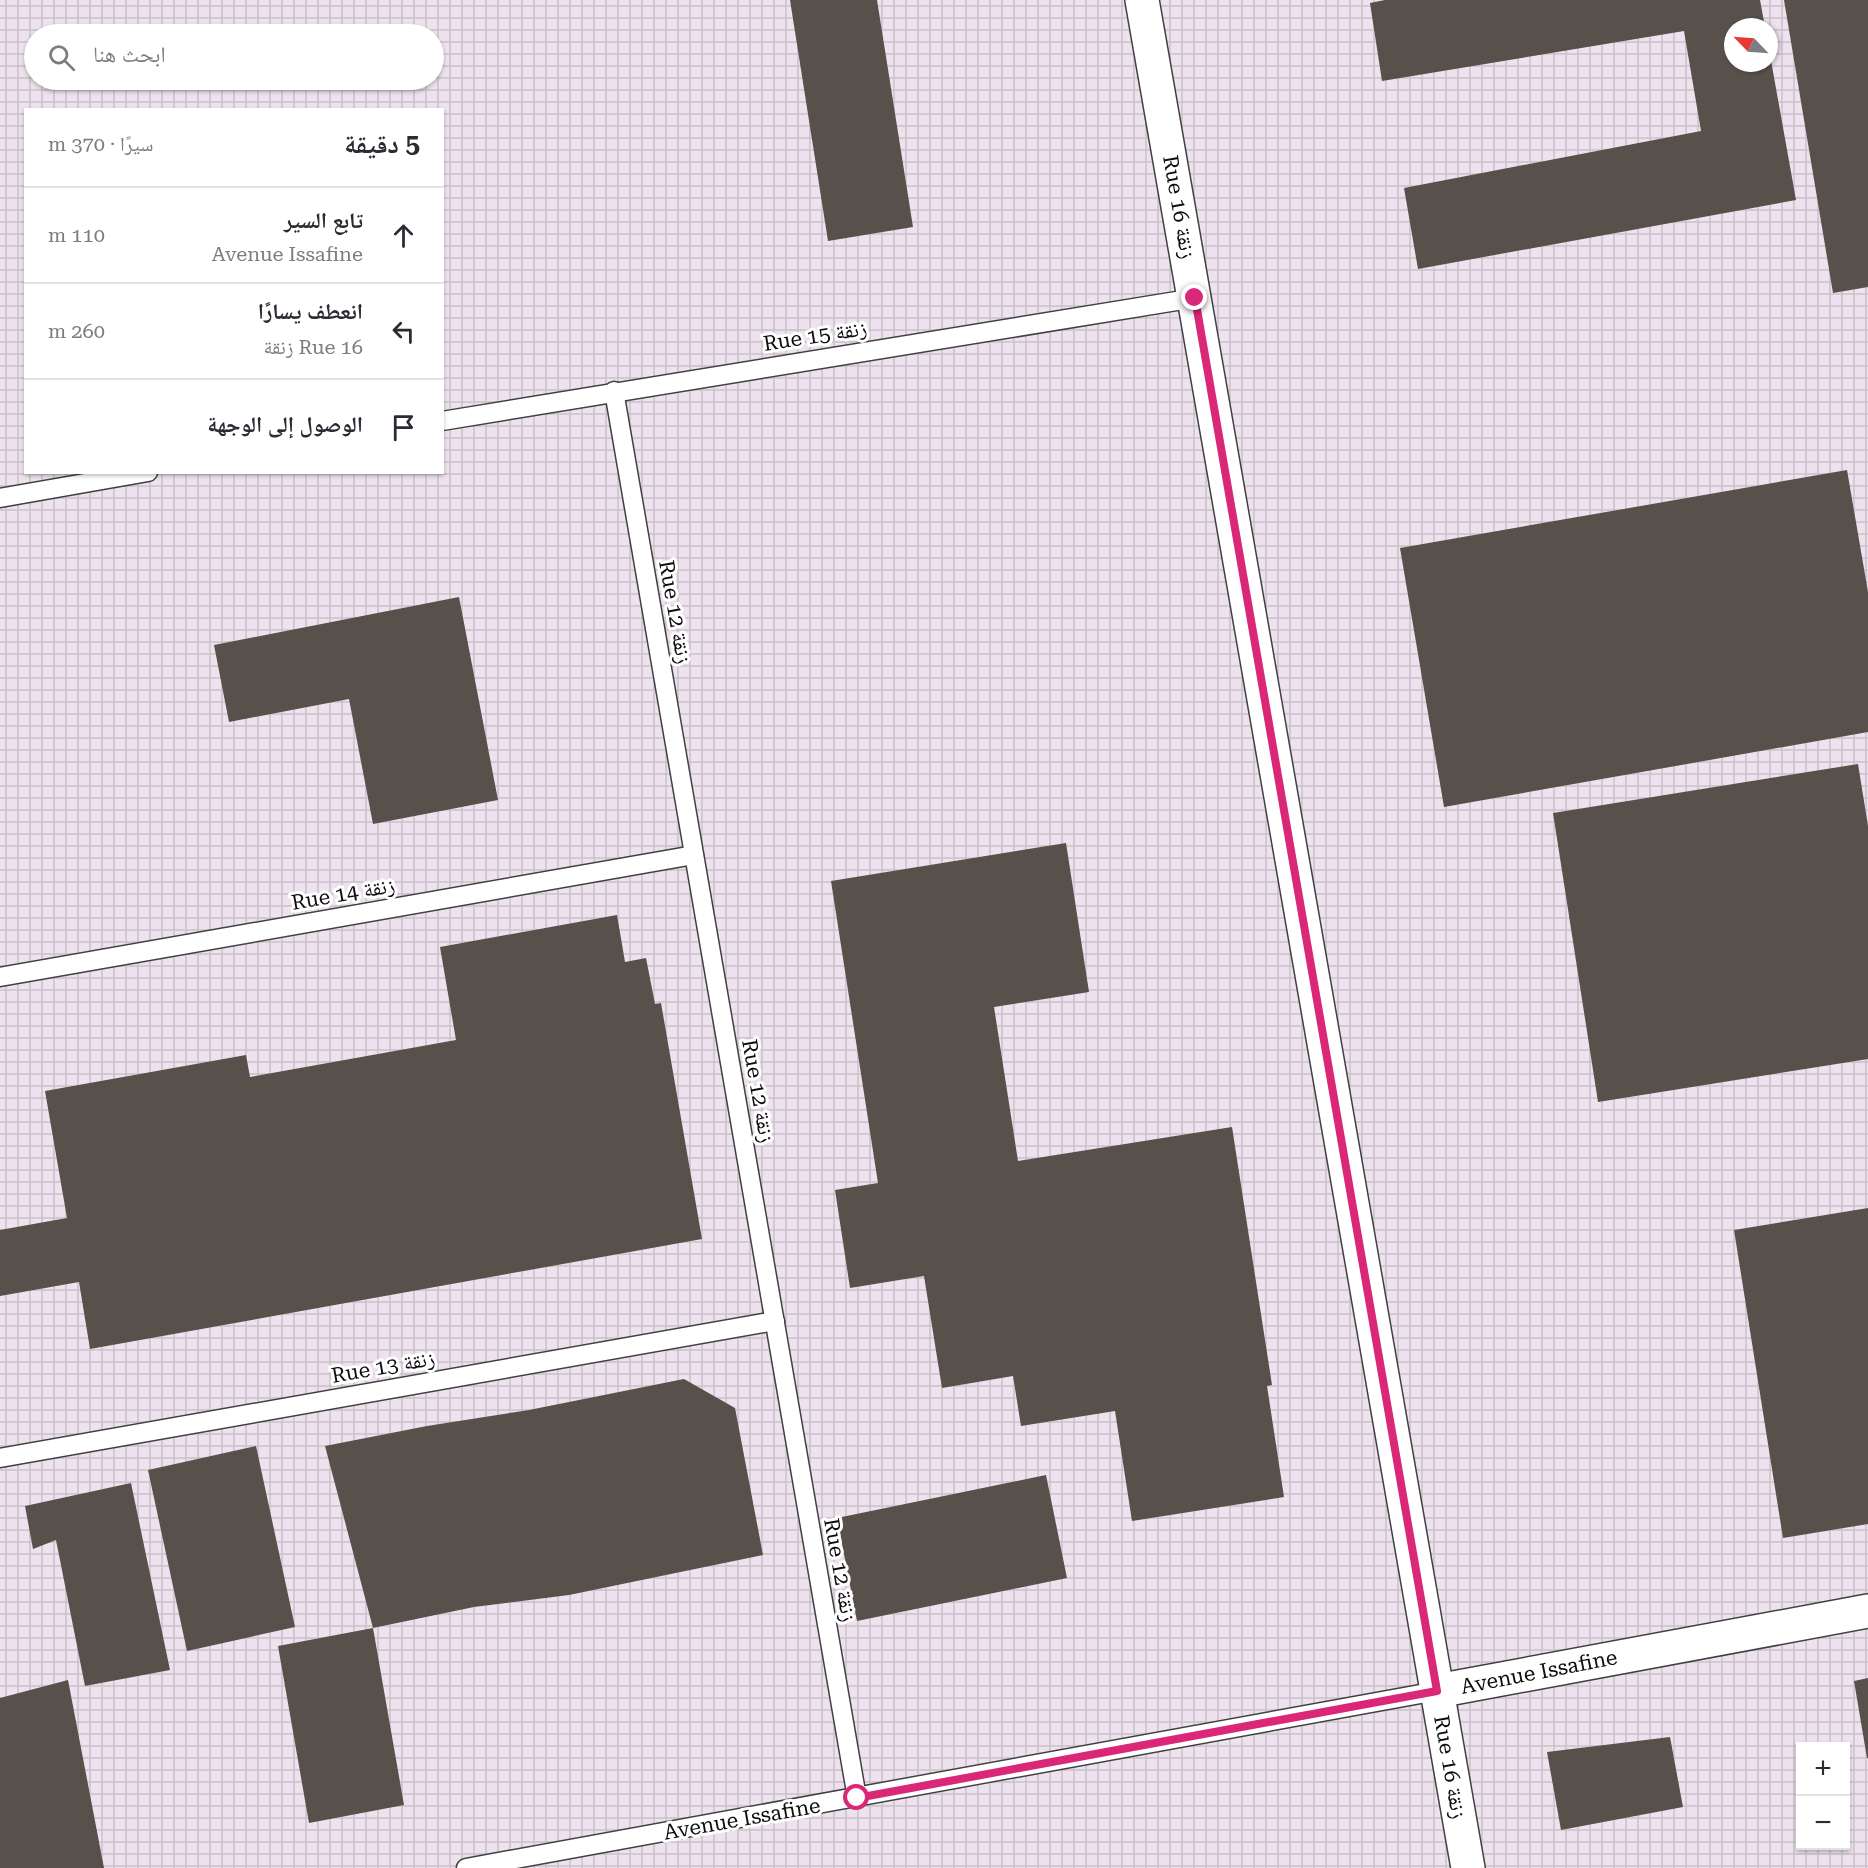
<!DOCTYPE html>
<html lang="ar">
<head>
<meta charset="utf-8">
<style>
  :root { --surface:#fff; --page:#f7f7f7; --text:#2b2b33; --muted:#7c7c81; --line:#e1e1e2 }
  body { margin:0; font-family:"Roboto Serif","Noto Naskh Arabic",serif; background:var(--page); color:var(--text); direction:rtl }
  .controls { position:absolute; right:18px; bottom:18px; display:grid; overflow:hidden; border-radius:0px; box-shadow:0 2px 4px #0004 }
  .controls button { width:54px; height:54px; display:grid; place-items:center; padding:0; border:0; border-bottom:2px solid var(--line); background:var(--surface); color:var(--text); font:30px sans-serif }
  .compass { position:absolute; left:1724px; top:18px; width:54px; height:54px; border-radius:50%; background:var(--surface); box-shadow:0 2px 4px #0004; rotate:295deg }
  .stop { position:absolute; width:18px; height:18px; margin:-14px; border:4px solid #db2777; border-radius:50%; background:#fff }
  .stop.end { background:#db2777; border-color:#fff; box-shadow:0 2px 6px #0008 }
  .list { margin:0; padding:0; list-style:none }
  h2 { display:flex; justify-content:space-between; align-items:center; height:78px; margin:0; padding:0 24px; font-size:26px }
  h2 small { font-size:20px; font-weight:400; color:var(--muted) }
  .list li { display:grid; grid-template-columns:39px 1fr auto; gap:18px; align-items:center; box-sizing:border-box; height:96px; padding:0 24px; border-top:2px solid var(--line) }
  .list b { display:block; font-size:22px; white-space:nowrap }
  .list p { margin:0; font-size:20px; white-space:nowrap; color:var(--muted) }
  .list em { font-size:20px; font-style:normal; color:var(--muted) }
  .icon { flex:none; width:33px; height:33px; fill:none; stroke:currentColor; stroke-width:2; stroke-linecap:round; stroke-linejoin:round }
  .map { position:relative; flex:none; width:1868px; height:1868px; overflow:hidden; direction:ltr }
  .search { position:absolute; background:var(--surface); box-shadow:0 2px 4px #0004; left:24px; top:24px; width:420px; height:66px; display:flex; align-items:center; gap:15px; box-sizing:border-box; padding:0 21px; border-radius:33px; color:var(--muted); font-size:22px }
  .panel { position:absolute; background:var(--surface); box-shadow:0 2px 4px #0004; left:24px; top:108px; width:420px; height:366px; border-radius:0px; direction:rtl }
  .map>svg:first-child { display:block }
  .industrial { fill:url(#industrial-grid); fill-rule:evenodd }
  .building { fill:#58504a }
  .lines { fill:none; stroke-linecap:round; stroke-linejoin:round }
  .lane-casing { stroke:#414141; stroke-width:21 }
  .street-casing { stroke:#414141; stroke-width:36 }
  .lane { stroke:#fff; stroke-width:18 }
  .street { stroke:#fff; stroke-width:33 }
  .route { stroke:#db2777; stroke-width:8 }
  .labels { text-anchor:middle; stroke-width:6; stroke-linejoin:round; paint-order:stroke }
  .street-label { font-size:21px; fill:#0e0e0e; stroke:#fff }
</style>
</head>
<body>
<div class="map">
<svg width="1868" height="1868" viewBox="0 0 1868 1868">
  <defs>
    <pattern id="industrial-grid" width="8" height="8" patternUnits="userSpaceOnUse" patternTransform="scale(1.5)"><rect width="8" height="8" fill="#ede2ed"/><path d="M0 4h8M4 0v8" fill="none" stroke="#cac1ca"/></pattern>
  </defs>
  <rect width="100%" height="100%" fill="#fffdf0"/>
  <path class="industrial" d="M0 0H1868V1868H0ZM1733 27H1769V63H1733ZM34 34H434V80H34ZM26 110H442V472H26ZM1800 1746H1846V1846H1800Z"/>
  <g class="building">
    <polygon points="790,0 877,0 913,227 828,241"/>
    <polygon points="1385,0 1760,0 1765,27 1733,27 1733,63 1769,63 1770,55 1796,200 1418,269 1404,188 1701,131 1684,31 1382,81 1370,3"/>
    <polygon points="1784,0 1868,0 1868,287 1833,293"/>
    <polygon points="1847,470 1868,592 1868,732 1444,807 1400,548"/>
    <polygon points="459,597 498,800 373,824 349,699 229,722 214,645"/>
    <polygon points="1858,764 1868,826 1868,1059 1598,1102 1553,813"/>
    <polygon points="1066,843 1089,992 994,1007 1018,1161 1232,1127 1272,1385 1267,1386 1284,1497 1132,1521 1115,1411 1021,1426 1013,1376 942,1388 924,1276 850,1288 835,1190 878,1183 831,881"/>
    <polygon points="617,915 625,962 646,958 655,1004 661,1003 702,1239 90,1349 79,1282 0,1296 0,1230 67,1218 45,1091 246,1055 250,1077 456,1040 440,947"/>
    <polygon points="1868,1208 1868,1524 1783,1538 1734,1230"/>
    <polygon points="684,1379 735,1408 763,1555 569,1595 474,1607 373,1628 325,1446 427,1426 529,1410"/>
    <polygon points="256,1446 295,1627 187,1651 148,1470"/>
    <polygon points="1046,1475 1067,1578 857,1621 837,1518"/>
    <polygon points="131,1483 170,1670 85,1686 56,1540 33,1549 25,1506"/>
    <polygon points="373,1628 404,1805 309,1823 278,1646"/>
    <polygon points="1868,1678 1868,1758 1867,1758 1854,1681"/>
    <polygon points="68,1680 104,1868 0,1868 0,1698"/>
    <polygon points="1670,1737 1683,1807 1561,1830 1547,1752"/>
  </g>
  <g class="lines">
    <g class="lane-casing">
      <g id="lane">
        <polyline points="614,391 857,1798"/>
        <polyline points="442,421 1195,298"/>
        <polyline points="0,498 148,472"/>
        <polyline points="0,977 694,855"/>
        <polyline points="0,1458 775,1321"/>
        <polyline points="466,1868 1437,1691"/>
      </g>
    </g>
    <g class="street-casing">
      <g id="street">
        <polyline points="1142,0 1468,1868"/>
        <polyline points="1437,1691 1868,1611"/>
      </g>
    </g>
    <use href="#lane" class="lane"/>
    <use href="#street" class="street"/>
  </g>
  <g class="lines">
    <polyline class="route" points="857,1798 1437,1691 1195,298"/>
  </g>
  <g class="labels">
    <g class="street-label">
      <text transform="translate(1179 207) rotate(80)" y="7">Rue 16 زنقة</text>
      <text transform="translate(815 336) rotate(-9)" y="7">Rue 15 زنقة</text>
      <text transform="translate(675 612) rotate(80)" y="7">Rue 12 زنقة</text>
      <text transform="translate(343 894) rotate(-10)" y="7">Rue 14 زنقة</text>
      <text transform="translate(758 1091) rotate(80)" y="7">Rue 12 زنقة</text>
      <text transform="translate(383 1367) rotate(-10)" y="7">Rue 13 زنقة</text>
      <text transform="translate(840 1570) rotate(80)" y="7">Rue 12 زنقة</text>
      <text transform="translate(1539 1672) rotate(-11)" y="7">Avenue Issafine</text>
      <text transform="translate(1450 1767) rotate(80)" y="7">Rue 16 زنقة</text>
      <text transform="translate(742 1819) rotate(-10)" y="7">Avenue Issafine</text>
    </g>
  </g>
</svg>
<div class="controls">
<button>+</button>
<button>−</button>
</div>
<svg class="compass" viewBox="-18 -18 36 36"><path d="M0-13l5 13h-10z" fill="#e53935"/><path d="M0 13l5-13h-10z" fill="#7c7c81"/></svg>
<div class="stop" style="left:857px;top:1798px"></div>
<div class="stop end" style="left:1195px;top:298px"></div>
<div class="search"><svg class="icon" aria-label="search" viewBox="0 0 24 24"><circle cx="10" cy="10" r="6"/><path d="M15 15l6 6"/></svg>ابحث هنا</div>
<section class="panel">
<h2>5 دقيقة<small>سيرًا · 370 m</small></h2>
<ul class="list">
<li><svg class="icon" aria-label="ahead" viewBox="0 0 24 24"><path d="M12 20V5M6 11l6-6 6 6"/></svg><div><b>تابع السير</b><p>Avenue Issafine</p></div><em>110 m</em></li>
<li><svg class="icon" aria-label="left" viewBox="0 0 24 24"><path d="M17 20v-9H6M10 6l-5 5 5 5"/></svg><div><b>انعطف يسارًا</b><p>Rue 16 زنقة</p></div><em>260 m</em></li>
<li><svg class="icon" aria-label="arrive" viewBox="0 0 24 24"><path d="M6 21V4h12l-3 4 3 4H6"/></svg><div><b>الوصول إلى الوجهة</b></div></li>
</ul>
</section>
</div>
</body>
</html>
